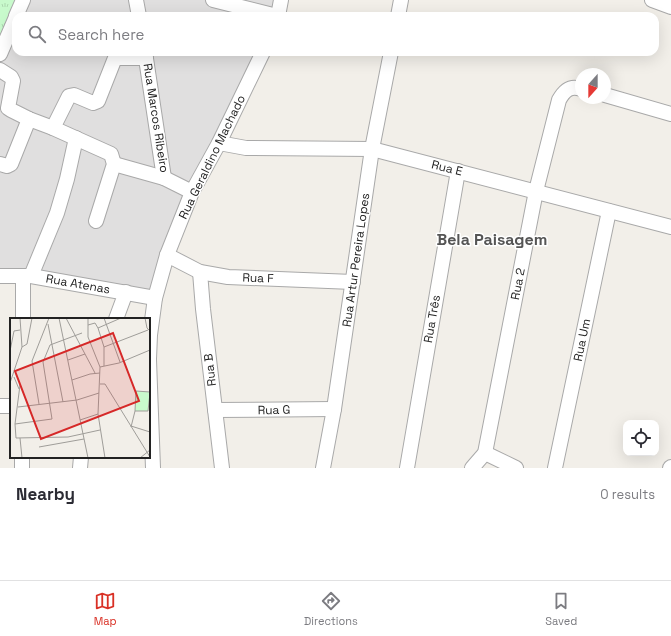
<!DOCTYPE html>
<html lang="en">
<head>
<meta charset="utf-8">
<style>
  :root { --surface:#fff; --page:#f2f2f3; --text:#2b2b33; --muted:#7c7c81; --line:#e1e1e2; --accent:#d93025 }
  body { margin:0; font-family:"Space Grotesk",sans-serif; background:var(--page); color:var(--text) }
  .controls { position:absolute; right:12px; bottom:12px; display:grid; overflow:hidden; border-radius:8px; box-shadow:0 4px 16px #0002 }
  .controls button { width:36px; height:36px; display:grid; place-items:center; padding:0; border:0; border-bottom:1px solid var(--line); background:var(--surface); color:var(--text); font:20px sans-serif }
  .compass { position:absolute; left:575px; top:68px; width:36px; height:36px; border-radius:50%; background:var(--surface); box-shadow:0 4px 16px #0002; rotate:201deg }
  .list { margin:0; padding:0; list-style:none }
  h2 { display:flex; justify-content:space-between; align-items:center; height:52px; margin:0; padding:0 16px; font-size:17px }
  h2 small { font-size:13px; font-weight:400; color:var(--muted) }
  .icon { flex:none; width:22px; height:22px; fill:none; stroke:currentColor; stroke-width:2; stroke-linecap:round; stroke-linejoin:round }
  .map { position:relative; flex:none; width:671px; height:468px; overflow:hidden }
  .search { position:absolute; background:var(--surface); box-shadow:0 4px 16px #0002; left:12px; right:12px; top:12px; height:44px; display:flex; align-items:center; gap:10px; box-sizing:border-box; padding:0 14px; border-radius:12px; color:var(--muted); font-size:15px }
  .sheet { height:112px; background:var(--surface) }
  nav { display:flex; justify-content:space-around; align-items:center; box-sizing:border-box; height:56px; border-top:1px solid var(--line); background:var(--surface); font-size:11px; color:var(--muted) }
  nav a { display:grid; justify-items:center; gap:2px }
  nav .on { color:var(--accent) }
  .map>svg:first-child { display:block }
  .residential { fill:#e0dfdf }
  .park { fill:url(#park-tufts) }
  .lines { fill:none; stroke-linecap:round; stroke-linejoin:round }
  .minor-casing { stroke:#a9a9a9; stroke-width:16 }
  .minor { stroke:#fff; stroke-width:14 }
  .labels { text-anchor:middle; stroke-width:3; stroke-linejoin:round; paint-order:stroke }
  .street-label { font-size:12px; fill:#222; stroke:#fff }
  .district-label { font-size:16px; font-weight:bold; fill:#555; stroke:#fff }
  .inset-road { fill:none; stroke:#9f9d99; stroke-width:1 }
  .view { fill:#d62828; fill-opacity:0.15; stroke:#d62828; stroke-width:2 }
  .inset-edge { fill:none; stroke:#222; stroke-width:2 }
</style>
</head>
<body>
<div class="map">
<svg width="671" height="468" viewBox="0 0 671 468">
  <defs>
    <pattern id="park-tufts" width="24" height="20" patternUnits="userSpaceOnUse"><rect width="24" height="20" fill="#c8facc"/><path d="M3 7l-1-3M5 7V3M7 7l1-3M15 17l-1-3M17 17v-4M19 17l1-3" fill="none" stroke="#acd6af"/></pattern>
  </defs>
  <rect width="100%" height="100%" fill="#f2efe9"/>
  <polygon class="residential" points="0,0 277,0 273,16 16,16 16,52 258,52 198,175 156,297 0,277"/>
  <polygon class="park" points="0,0 23,0 0,54"/>
  <g class="lines">
    <g class="minor-casing">
      <g id="minor">
        <polyline points="136,0 139,16"/>
        <polyline points="213,0 277,16"/>
        <polyline points="652,0 671,7"/>
        <polyline points="16,16 23,0"/>
        <polyline points="278,16 281,0"/>
        <polyline points="398,16 401,0"/>
        <polyline points="145,52 164,178"/>
        <polyline points="0,54 16,17"/>
        <polyline points="0,70 11,77 13,81 8,108 11,110 29,119 53,128 111,154 114,164 96,221"/>
        <polyline points="605,95 671,114"/>
        <polyline points="53,128 69,96 74,95 93,103 98,101 115,58 146,58"/>
        <polyline points="219,143 246,148 372,149 671,227"/>
        <polyline points="0,164 7,166 11,164 29,119"/>
        <polyline points="114,164 164,178 192,192"/>
        <polyline points="167,255 200,272 228,277 353,282"/>
        <polyline points="200,272 203,309 222,468"/>
        <polyline points="0,276 31,276 155,298"/>
        <polyline points="23,276 23,319"/>
        <polyline points="31,276 57,213 67,179 76,138"/>
        <polyline points="116,319 126,292"/>
        <polyline points="149,359 150,335 155,298 167,255 192,192 219,143 263,52"/>
        <polyline points="149,360 153,468"/>
        <polyline points="0,406 11,406"/>
        <polyline points="215,410 334,409"/>
        <polyline points="485,453 516,468"/>
        <polyline points="22,468 22,457"/>
        <polyline points="80,468 81,457"/>
        <polyline points="323,468 334,409 372,149 391,52"/>
        <polyline points="407,468 458,171"/>
        <path d="M472 468 485 453 536 191 559 100C564 91 570 85 581 89"/>
        <polyline points="555,468 609,211"/>
        <polyline points="670,468 671,467"/>
      </g>
    </g>
    <use href="#minor" class="minor"/>
  </g>
  <g class="labels">
    <g class="street-label">
      <text transform="translate(156 118) rotate(81)" y="4">Rua Marcos Ribeiro</text>
      <text transform="translate(212 157) rotate(-64)" y="4">Rua Geraldino Machado</text>
      <text transform="translate(447 168) rotate(14)" y="4">Rua E</text>
      <text transform="translate(356 260) rotate(-82)" y="4">Rua Artur Pereira Lopes</text>
      <text transform="translate(258 278) rotate(2)" y="4">Rua F</text>
      <text transform="translate(78 284) rotate(10)" y="4">Rua Atenas</text>
      <text transform="translate(518 284) rotate(-79)" y="4">Rua 2</text>
      <text transform="translate(432 319) rotate(-80)" y="4">Rua Três</text>
      <text transform="translate(582 340) rotate(-78)" y="4">Rua Um</text>
      <text transform="translate(210 370) rotate(-97)" y="4">Rua B</text>
      <text transform="translate(274 410) rotate(-1)" y="4">Rua G</text>
    </g>
    <g class="district-label">
      <text x="492" y="245">Bela Paisagem</text>
    </g>
  </g>
  <g transform="translate(10 318)">
    <rect width="140" height="140" fill="#f2efe9"/>
    <path d="M126 73 140 74 138 93H125Z" fill="#c8facc"/>
    <path class="inset-road" d="M49 0 78 140M56 0 85 55M78 0V19L90 49 88 96 95 140M94 0 110 44M135 0 137 10 140 13M38 6 53 84M78 7 85 5 88 10 111 0M88 10 94 29V48M12 29 17 26 22 0M94 29 138 12M0 33 4 13 10 12M58 42 75 36M90 49 109 45 140 32M4 59 9 71M62 62 80 56 90 55M0 65 12 29 10 0M90 66H95L140 139M10 67 5 106 6 120 58 119 90 112M29 86 22 43 39 0M8 89 67 82 89 75M125 93H138L140 75M70 102 88 96M5 106 42 101 33 44 40 27 72 15M121 108 140 114M121 109 125 93 126 73 140 74M10 120 12 140M29 129 74 121M130 140 140 132"/>
    <path class="view" d="M103 15 129 83 31 121 5 53Z"/>
    <rect width="140" height="140" class="inset-edge"/>
  </g>
</svg>
<div class="controls">
<button><svg class="icon" aria-label="locate" viewBox="0 0 24 24"><circle cx="12" cy="12" r="6"/><path d="M12 2v4M12 18v4M2 12h4M18 12h4"/></svg></button>
</div>
<svg class="compass" viewBox="-18 -18 36 36"><path d="M0-13l5 13h-10z" fill="#e53935"/><path d="M0 13l5-13h-10z" fill="#7c7c81"/></svg>
<div class="search"><svg class="icon" aria-label="search" viewBox="0 0 24 24"><circle cx="10" cy="10" r="6"/><path d="M15 15l6 6"/></svg>Search here</div>
</div>
<section class="sheet">
<h2>Nearby<small>0 results</small></h2>
<ul class="list">
</ul>
</section>
<nav>
<a class="on"><svg class="icon" aria-label="map" viewBox="0 0 24 24"><path d="M3 6l6-2 6 2 6-2v14l-6 2-6-2-6 2zM9 4v14M15 6v14"/></svg>Map</a>
<a><svg class="icon" aria-label="directions" viewBox="0 0 24 24"><path d="M12 3l9 9-9 9-9-9zM9 14v-3h6M13 9l2 2-2 2"/></svg>Directions</a>
<a><svg class="icon" aria-label="saved" viewBox="0 0 24 24"><path d="M7 4h10v16l-5-4-5 4z"/></svg>Saved</a>
</nav>
</body>
</html>
